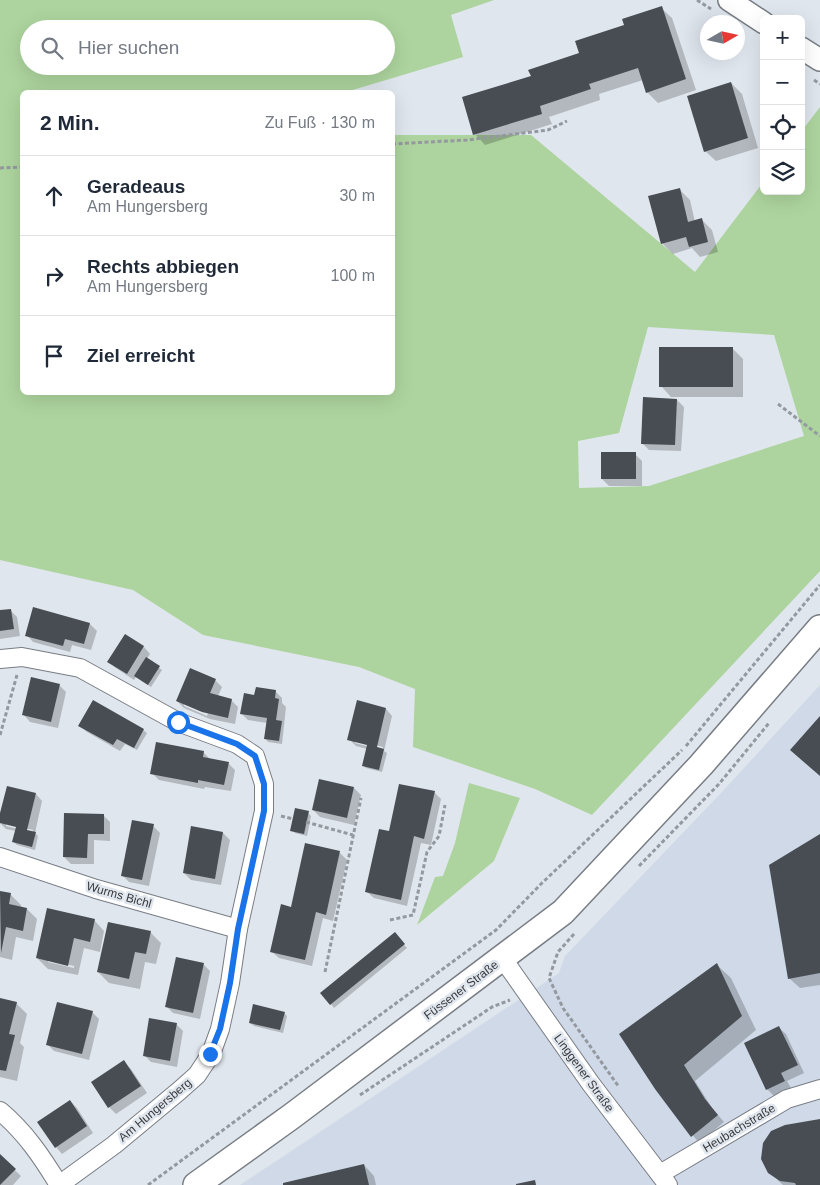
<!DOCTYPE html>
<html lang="de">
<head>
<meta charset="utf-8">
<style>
  :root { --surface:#fff; --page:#f2f2f3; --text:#1f2937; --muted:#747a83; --line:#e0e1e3 }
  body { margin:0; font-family:Helvetica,sans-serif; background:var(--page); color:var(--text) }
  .controls { position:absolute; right:15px; top:15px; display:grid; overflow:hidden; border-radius:8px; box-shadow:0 5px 20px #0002 }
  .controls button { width:45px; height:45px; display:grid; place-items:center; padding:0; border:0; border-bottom:1px solid var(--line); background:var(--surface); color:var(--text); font:25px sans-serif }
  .compass { position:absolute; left:700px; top:15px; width:45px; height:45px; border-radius:50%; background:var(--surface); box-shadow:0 5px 20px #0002; rotate:81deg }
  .stop { position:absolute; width:15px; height:15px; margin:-11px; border:4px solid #1a73e8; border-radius:50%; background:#fff }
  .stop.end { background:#1a73e8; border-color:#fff; box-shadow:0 1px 5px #0008 }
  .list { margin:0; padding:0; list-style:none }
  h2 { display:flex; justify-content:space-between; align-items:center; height:65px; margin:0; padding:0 20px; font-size:21px }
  h2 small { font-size:16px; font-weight:400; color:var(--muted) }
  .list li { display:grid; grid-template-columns:32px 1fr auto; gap:15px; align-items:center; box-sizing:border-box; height:80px; padding:0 20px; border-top:1px solid var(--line) }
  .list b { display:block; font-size:19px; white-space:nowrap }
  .list p { margin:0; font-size:16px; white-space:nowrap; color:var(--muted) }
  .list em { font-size:16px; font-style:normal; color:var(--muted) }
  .icon { flex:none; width:28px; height:28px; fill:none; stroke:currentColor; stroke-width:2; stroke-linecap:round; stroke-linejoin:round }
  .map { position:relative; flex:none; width:820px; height:1185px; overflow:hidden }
  .search { position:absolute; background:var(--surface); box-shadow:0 5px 20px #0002; left:20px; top:20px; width:375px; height:55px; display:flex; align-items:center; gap:12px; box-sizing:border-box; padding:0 18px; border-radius:28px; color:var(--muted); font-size:19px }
  .panel { position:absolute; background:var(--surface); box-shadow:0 5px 20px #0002; left:20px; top:90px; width:375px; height:305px; border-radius:8px }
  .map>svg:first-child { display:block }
  .built { fill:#cfd9e7 }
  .green { fill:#add49e; fill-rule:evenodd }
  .shadow { fill:#0003; fill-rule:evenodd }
  .building { fill:#484d53 }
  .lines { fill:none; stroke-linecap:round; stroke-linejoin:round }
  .minor-casing { stroke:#787d84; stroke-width:20 }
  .tertiary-casing { stroke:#787d84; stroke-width:24 }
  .secondary-casing { stroke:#787d84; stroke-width:28 }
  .path { stroke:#94999f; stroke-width:3; stroke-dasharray:4 2.5; stroke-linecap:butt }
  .minor { stroke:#fff; stroke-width:18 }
  .tertiary { stroke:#fff; stroke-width:21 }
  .secondary { stroke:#fff; stroke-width:25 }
  .route { stroke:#1a73e8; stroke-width:6 }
  .labels { text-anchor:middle; stroke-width:5; stroke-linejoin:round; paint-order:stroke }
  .street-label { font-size:12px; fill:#37393d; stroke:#e0e6ee }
</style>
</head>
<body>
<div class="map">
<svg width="820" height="1185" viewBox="0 0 820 1185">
  <rect width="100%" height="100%" fill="#e0e6ee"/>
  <polygon class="built" points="820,685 820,1185 240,1185 559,973 565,956 722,792"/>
  <g class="green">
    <path d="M0 0H494L451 15 463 57 346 92H22V392H392L393 135H531L695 272 764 181V191H801V132L820 107V571L592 815 535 789 413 747 415 689 359 667 203 635 133 590 0 560ZM29 29H386V66H29ZM648 327 774 335 804 436 649 486 579 488 578 441 619 433Z"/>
    <polygon points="469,783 520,798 494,861 417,925 435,877 443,876 455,843"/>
  </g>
  <g class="shadow">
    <polygon points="661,8 672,18 696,90 658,103 647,92 643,80 599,94 600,100 549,117 552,124 485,145 475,134 532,77 580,54 626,26"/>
    <polygon points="731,83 742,94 758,148 716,161 705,151"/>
    <polygon points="679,189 690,200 695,222 702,220 712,230 718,252 700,257 692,248 673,254 662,243"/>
    <polygon points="732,348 743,359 743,397 671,397 661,386"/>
    <polygon points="677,400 684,407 681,451 649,450 642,443"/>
    <polygon points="635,454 642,461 642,486 609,486 602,479"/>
    <polygon points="10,610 17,617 20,636 0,639 0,612"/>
    <polygon points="90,624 97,631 91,650 72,645 70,652 33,642 27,635"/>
    <polygon points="125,636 144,647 150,654 147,659 162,670 151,687 136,677 134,680 116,668 109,662"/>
    <path d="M215 680 222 687 218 696 231 700 238 707 235 724 210 719 184 708 177 701ZM184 703 208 713 207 716 184 706Z"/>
    <polygon points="59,685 66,692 58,728 30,722 24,715"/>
    <polygon points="275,691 282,698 282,703 286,707 282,744 268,742 265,738 267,723 248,720 241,713 255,696"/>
    <path d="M386 709 392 716 384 751 387 753 382 772 366 768 363 765 367 749 356 746 349 739ZM355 740 383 747 382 750 355 743Z"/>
    <polygon points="80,726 143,730 147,733 137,750 125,744 120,751 87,732"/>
    <polygon points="203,752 211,760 228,763 235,770 231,791 205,787 204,789 159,780 152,773"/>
    <polygon points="354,788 361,795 354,825 320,817 313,810"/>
    <polygon points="434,792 441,799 431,845 421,843 407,906 374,898 367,892 390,832"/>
    <path d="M36 794 42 801 35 833 38 836 35 850 17 845 14 842 16 831 6 829 0 823V818ZM6 823 33 830V833L6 826Z"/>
    <polygon points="308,813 311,816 307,836 295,833 292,830"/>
    <polygon points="103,815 110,822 110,841 94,840 94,864 71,864 64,857"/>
    <polygon points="153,826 160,833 149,886 129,882 122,875"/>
    <polygon points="192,828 223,833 230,840 221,885 191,880 184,873"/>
    <polygon points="820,836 820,985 800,988 789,978"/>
    <polygon points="306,845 340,853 347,860 333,921 323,918 312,966 279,958 272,952 292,908"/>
    <polygon points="0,892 11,895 21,905 21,908 27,909 37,919 33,941 16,937 12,960 0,957"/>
    <path d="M94 920 104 931 100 952 84 948 78 975 48 969 37 958ZM48 960 74 966V968L48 962Z"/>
    <polygon points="150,932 161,943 156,964 145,962 140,989 109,983 98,972"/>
    <polygon points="397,937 407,948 334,1008 331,1004"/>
    <polygon points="203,964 210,971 200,1019 173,1013 166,1006"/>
    <polygon points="717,965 731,978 756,1030 695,1081 712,1108 724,1122 699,1143 656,1088"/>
    <polygon points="0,999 16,1003 27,1014 20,1043 24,1047 17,1081 0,1077"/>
    <polygon points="92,1012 99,1019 89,1060 54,1051 47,1044"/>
    <polygon points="284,1013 287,1016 283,1033 254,1026 250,1023"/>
    <polygon points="176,1024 183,1031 177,1067 151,1062 144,1055"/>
    <polygon points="779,1028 786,1034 804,1073 787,1081 791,1088 774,1096 767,1089"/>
    <polygon points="124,1062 131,1069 147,1093 116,1114 109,1107 93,1083"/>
    <polygon points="70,1101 77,1108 93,1133 62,1154 56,1147"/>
    <polygon points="820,1120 820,1185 783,1185 769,1172"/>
    <polygon points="0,1156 21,1176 13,1185 0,1185"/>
    <polygon points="364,1165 374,1176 376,1185 285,1185"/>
  </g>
  <g class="building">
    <polygon points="662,6 686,79 646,93 638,68 589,84 591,89 540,106 542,114 473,135 462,97 531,76 528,70 579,53 575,41 624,25 622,19"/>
    <polygon points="731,82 748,138 704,152 687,96"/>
    <polygon points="680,188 688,222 702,218 708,242 689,247 686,237 661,244 648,196"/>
    <rect x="659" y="347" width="74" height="40"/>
    <polygon points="643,397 677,399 675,445 641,444"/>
    <rect x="601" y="452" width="35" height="27"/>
    <polygon points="33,607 90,623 84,644 65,639 63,646 25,636"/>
    <polygon points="11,609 14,629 0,631 0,610"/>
    <polygon points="125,634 144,646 127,674 107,662"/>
    <polygon points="146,657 160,666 148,685 134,676"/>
    <polygon points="190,668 216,679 210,693 232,699 228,718 202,712 176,701"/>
    <polygon points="31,677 60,684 51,722 22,715"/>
    <polygon points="256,687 276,690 275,698 279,699 276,720 282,721 279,741 264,739 267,718 240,714 244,693 254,695"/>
    <polygon points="93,700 144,729 134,748 117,739 113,745 78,726"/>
    <polygon points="357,700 386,708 377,747 384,749 379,770 362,766 367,745 347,740"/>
    <polygon points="820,716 820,776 790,750"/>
    <polygon points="156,742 204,751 203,757 229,762 224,785 198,780 198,783 150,774"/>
    <polygon points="319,779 354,787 347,818 312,810"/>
    <polygon points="399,784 435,791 424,839 414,836 401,900 365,892 379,829 389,831"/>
    <polygon points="7,786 36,793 27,830 36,832 32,847 12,842 16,827 0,823 0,813"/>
    <polygon points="295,808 309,811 304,834 290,831"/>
    <polygon points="64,813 104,814 104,834 88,834 87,858 63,857"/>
    <polygon points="132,820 154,824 142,880 121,876"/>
    <polygon points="191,826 223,832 215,879 183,873"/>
    <polygon points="820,834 820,973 788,979 769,865"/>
    <polygon points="305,843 340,851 326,915 316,912 305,960 270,952 281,904 291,907"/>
    <polygon points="0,891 11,893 9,904 27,908 23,931 6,927 1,953"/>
    <polygon points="47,908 95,919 90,942 74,938 68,966 36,958"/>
    <polygon points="108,922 151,931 146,954 135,952 129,979 97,972"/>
    <polygon points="395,932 405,944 330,1005 320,993"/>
    <polygon points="176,957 204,963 193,1013 165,1007"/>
    <polygon points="717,963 742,1016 684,1065 705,1099 718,1115 691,1137 655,1089 619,1034"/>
    <polygon points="0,998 17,1002 9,1034 15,1035 6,1071 0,1070"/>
    <polygon points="57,1002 93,1011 82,1054 46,1045"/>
    <polygon points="253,1004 285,1012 280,1030 249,1023"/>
    <polygon points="149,1018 177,1023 170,1061 143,1056"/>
    <polygon points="779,1026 798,1065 781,1073 785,1081 766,1090 744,1043"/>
    <polygon points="124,1060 141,1086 108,1108 91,1082"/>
    <polygon points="70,1100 87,1126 55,1148 37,1122"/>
    <polygon points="820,1119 820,1185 796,1185 795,1183 780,1181 768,1173 761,1159 763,1143 771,1131 785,1125"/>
    <polygon points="0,1154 16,1169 0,1185"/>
    <polygon points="364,1164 369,1185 283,1185 283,1183"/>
    <polygon points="535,1180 536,1185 516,1185 516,1184"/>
  </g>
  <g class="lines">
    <g class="minor-casing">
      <g id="minor">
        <polyline points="0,659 22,657 80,668 178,722 237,744 255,756 264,784 264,811 238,929 230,983 220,1029 211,1054 197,1075 179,1091 114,1145 59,1185"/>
        <polyline points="0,857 96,889 238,929"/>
        <polyline points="503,959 591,1084 668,1185"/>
        <path d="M0 1111C25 1132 42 1157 59 1185"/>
        <polyline points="660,1174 787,1099 820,1089"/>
      </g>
    </g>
    <g class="tertiary-casing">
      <g id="tertiary">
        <polyline points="729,0 764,23"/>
        <polyline points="801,48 820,60"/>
      </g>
    </g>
    <g class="secondary-casing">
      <polyline id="secondary" points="196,1185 292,1116 563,912 701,765 820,628"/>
    </g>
    <g class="path">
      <polyline points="697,0 711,9"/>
      <polyline points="814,80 820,84"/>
      <polyline points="392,144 467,140 548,130 567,121"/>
      <polyline points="0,168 22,167"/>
      <polyline points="778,404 820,436"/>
      <polyline points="0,735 17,675"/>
      <polyline points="686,746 820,585"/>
      <polyline points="281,816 293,819"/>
      <polyline points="306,822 353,835"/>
      <polyline points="639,866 719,784 769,723"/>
      <polyline points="390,920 413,915 427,852 439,836 445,805"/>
      <polyline points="574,934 558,952 549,978 563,1008 619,1087"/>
      <polyline points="325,972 361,798"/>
      <polyline points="360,1095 492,1007 510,1000"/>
      <polyline points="148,1185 496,930 542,883 682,750"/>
    </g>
    <use href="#minor" class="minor"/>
    <use href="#tertiary" class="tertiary"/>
    <use href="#secondary" class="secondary"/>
  </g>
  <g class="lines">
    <polyline class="route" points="178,722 237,744 255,756 264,784 264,811 238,929 230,983 220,1029 210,1054"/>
  </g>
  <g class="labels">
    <g class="street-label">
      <text transform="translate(119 895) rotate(16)" y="4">Wurms Bichl</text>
      <text transform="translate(461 990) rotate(-37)" y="4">Füssener Straße</text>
      <text transform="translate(584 1073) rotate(54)" y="4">Linggener Straße</text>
      <text transform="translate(155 1110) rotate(-40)" y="4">Am Hungersberg</text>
      <text transform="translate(739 1128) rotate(-31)" y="4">Heubachstraße</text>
    </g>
  </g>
</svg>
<div class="controls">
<button>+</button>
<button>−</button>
<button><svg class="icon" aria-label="locate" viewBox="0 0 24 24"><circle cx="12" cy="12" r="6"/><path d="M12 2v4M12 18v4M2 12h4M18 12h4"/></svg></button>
<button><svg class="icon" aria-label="layers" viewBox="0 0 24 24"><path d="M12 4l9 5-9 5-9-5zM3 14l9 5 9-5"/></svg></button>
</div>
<svg class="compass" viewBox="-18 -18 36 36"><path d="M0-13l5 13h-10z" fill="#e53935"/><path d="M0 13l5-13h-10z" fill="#747a83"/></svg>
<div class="stop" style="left:178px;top:722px"></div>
<div class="stop end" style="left:210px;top:1054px"></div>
<div class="search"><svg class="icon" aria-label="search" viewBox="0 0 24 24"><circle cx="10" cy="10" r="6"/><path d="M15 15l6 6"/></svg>Hier suchen</div>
<section class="panel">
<h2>2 Min.<small>Zu Fuß · 130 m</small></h2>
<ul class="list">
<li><svg class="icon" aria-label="ahead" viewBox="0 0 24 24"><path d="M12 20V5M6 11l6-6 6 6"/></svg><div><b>Geradeaus</b><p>Am Hungersberg</p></div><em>30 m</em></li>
<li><svg class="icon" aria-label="right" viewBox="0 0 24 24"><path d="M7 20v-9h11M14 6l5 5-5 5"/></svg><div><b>Rechts abbiegen</b><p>Am Hungersberg</p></div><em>100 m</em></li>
<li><svg class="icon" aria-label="arrive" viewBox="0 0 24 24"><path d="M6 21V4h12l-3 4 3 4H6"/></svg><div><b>Ziel erreicht</b></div></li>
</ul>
</section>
</div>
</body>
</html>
